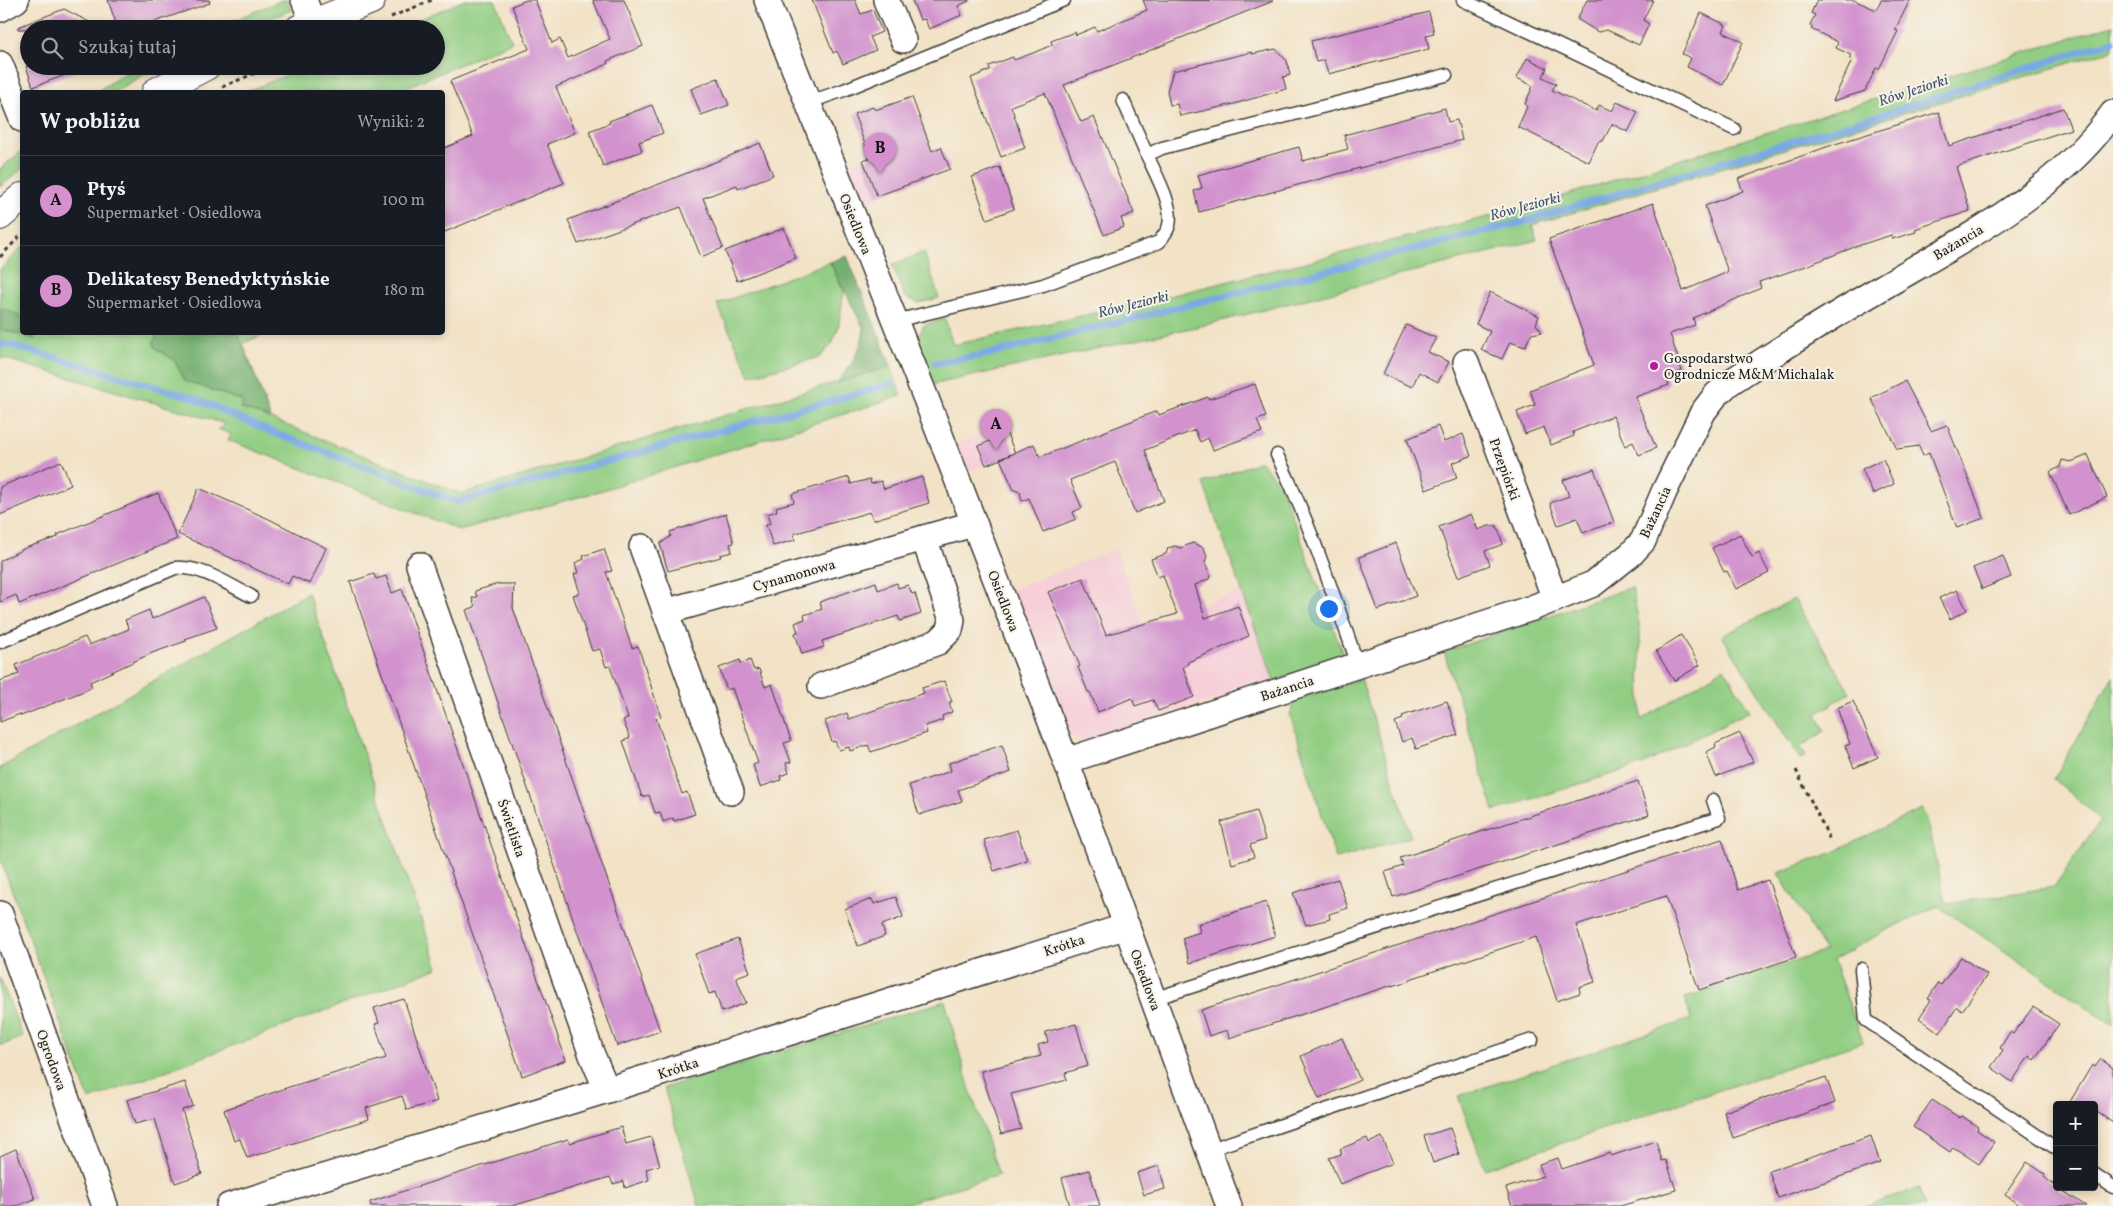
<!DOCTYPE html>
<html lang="pl">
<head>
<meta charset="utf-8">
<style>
  :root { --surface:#171b24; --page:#20242c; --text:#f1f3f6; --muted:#9ea1a6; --line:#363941; --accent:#d690ce }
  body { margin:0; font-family:Vollkorn,serif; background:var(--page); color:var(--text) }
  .controls { position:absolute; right:15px; bottom:15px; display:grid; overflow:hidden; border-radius:5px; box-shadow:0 2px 8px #0003 }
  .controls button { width:45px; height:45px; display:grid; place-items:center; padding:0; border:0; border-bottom:1px solid var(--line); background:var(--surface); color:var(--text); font:25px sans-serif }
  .you { position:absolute; left:1328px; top:608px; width:18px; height:18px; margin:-12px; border:4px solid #fff; border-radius:50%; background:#1a73e8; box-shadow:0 0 0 8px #1a73e833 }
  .badge { display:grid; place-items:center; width:32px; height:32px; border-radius:50%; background:var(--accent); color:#111; font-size:16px; font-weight:700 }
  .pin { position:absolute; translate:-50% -41px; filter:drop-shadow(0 1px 2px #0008) }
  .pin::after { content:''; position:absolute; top:26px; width:18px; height:15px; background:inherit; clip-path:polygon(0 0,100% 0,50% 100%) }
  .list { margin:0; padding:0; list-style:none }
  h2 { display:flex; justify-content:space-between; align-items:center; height:65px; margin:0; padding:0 20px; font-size:21px }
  h2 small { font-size:16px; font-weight:400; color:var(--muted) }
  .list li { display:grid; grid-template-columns:32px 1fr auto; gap:15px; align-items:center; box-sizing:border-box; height:90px; padding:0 20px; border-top:1px solid var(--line) }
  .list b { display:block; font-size:19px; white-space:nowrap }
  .list p { margin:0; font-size:16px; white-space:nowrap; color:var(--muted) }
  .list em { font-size:16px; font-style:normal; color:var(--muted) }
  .icon { flex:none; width:28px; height:28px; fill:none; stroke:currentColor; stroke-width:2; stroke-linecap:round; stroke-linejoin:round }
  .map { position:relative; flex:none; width:2113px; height:1206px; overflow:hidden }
  .search { position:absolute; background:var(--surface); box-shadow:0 2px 8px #0003; left:20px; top:20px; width:425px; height:55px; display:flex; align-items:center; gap:12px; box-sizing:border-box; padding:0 18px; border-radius:28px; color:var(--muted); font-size:19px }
  .panel { position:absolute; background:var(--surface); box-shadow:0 2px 8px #0003; left:20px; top:90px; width:425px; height:245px; border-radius:5px }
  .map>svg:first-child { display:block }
  .built { fill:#f6cfd8 }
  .green { fill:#91cd82; stroke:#56744f }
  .forest { fill:#74b070; stroke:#486646 }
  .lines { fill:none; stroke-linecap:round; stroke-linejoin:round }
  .stream { stroke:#79a8e3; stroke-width:7 }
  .building { fill:#d192ce }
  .lane-casing { stroke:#3c3a36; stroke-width:15 }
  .street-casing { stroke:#3c3a36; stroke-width:28 }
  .secondary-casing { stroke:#3c3a36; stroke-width:30 }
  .path { stroke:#3c3a36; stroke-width:3; stroke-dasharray:4 4; stroke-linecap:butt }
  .lane { stroke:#fff; stroke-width:12 }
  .street { stroke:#fff; stroke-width:25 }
  .secondary { stroke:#fff; stroke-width:28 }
  .poi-dot { fill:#b5179e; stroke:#f7f3e8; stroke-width:2 }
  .labels { text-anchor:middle; stroke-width:4; stroke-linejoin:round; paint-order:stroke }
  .street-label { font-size:14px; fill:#1c1c1c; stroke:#f7f3e8 }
  .poi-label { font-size:14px; fill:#1c1c1c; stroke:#f7f3e8; text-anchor:start }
  .water-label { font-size:15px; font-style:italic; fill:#41546c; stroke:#f7f3e8 }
</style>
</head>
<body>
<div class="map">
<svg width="2113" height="1206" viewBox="0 0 2113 1206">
  <rect width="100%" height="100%" fill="#f7f3e8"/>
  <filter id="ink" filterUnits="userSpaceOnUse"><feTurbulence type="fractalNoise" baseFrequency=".02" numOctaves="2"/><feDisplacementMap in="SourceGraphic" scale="10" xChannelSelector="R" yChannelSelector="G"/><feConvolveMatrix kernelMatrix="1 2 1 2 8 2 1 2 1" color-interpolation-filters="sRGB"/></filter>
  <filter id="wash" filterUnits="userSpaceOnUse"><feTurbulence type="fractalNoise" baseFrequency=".0096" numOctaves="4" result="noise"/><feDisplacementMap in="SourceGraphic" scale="20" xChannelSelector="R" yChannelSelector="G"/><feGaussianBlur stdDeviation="1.12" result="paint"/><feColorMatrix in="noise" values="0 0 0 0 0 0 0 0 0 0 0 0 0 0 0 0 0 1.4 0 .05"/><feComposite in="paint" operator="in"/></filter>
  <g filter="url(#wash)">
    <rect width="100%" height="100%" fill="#f2e2c6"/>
    <g class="built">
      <polygon points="883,152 877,196 879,200 858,207 842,167"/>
      <polygon points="996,427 999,437 1007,434 986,465 965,473 954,445"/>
      <polygon points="1116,549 1143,624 1242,591 1274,681 1263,684 1255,681 1233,688 1228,695 1083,741 1063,732 1051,699 1057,693 1054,685 1050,677 1043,678 1010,590"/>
    </g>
    <g class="green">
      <polygon points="282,0 287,0 291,10 244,29 213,29"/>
      <polygon points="465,0 495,0 512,42 395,92 246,92 308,66 436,66 436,29 397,29"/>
      <polygon points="2113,25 2113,50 1532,225 1537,240 1205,325 931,385 913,336 920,334 924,325 945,319 953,345 1173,295 1524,208"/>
      <polygon points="136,66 159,66 114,92 96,92"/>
      <polygon points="22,151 22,169 0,187 0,169"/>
      <polygon points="22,247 22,332 268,333 243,343 271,419 461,494 891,366 901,396 593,493 459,530 228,440 231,434 218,429 226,424 3,358 0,359 0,269"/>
      <polygon points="924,252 939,298 919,303 905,297 892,265"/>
      <polygon points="830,262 844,292 838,329 831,345 820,357 750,376 717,304"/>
      <polygon points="1261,461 1282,488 1344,657 1274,681 1203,483"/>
      <polygon points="1632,587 1640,630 1641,720 1724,668 1750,711 1644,764 1494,811 1444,652"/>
      <polygon points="308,593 438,968 89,1100 0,858 0,768"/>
      <polygon points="1794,599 1850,692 1817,714 1825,731 1800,747 1806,756 1800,759 1722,636"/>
      <polygon points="2113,676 2113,1025 1938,906 1885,931 1833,960 1863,1042 1485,1169 1458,1096 1691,1019 1685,998 1825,951 1778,873 1834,852 1921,809 1927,818 1946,904 2054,887 2101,820 2054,779"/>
      <polygon points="1361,679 1411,837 1336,859 1290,715 1294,700"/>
      <polygon points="0,978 23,1037 0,1046"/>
      <polygon points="945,1001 969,1087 999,1175 897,1206 699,1206 664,1088"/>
      <polygon points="1919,1188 1925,1206 1865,1206"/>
    </g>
    <g class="forest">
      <polygon points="847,256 891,366 837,383 852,363 861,344 864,329 830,262"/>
      <polygon points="3,309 14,313 22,318 22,332 32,333 35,339 0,329 0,310"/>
      <polygon points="162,332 238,333 271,419 240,408 243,401 185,381 174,360 157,349 153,343 157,335"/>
    </g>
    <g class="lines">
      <g class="stream">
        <polyline points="0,345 10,345 191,397 274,433 458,502 892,384"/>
        <polyline points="935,363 989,354 1523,222 1894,111 2113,41"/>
      </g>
    </g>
    <g id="blocks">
      <g class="building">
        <polygon points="108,0 209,0 210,3 154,22 151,29 144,26 137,29 118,29"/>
        <polygon points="526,0 535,0 552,43 560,39 568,58 610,39 593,0 624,0 643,46 607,61 608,64 556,87 575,133 547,144 564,183 442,233 442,149 473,136 450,81 529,49 512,6"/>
        <polygon points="812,0 855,0 861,14 873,10 882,32 870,37 876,50 843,64 837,51 833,53"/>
        <polygon points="912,0 969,0 969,1 958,6 962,15 929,29 925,19 920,20"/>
        <polygon points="1143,0 1273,1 1064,85 1081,122 1094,117 1134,213 1121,218 1124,227 1104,235 1045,93 1011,106 1025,148 1001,157 971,78 990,70 989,66 1013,57 1014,60 1033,53 1052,45 1051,41 1075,32 1076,35 1095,27 1097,31 1147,10"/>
        <polygon points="1587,0 1653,0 1643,20 1649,24 1639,45 1607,30 1598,32 1577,19"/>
        <polygon points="1817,0 1854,0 1876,10 1881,0 1910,0 1895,30 1898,31 1879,69 1876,68 1865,91 1833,101 1852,60 1849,58 1851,55 1836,48 1838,42 1811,29 1813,27 1810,25 1815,15 1811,13"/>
        <polygon points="64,9 103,29 18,29 18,27"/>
        <polygon points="1429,12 1434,33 1426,35 1429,49 1328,74 1324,60 1316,62 1311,41"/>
        <polygon points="1701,13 1726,25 1723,32 1743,42 1723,85 1687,67 1691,58 1682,54"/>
        <polygon points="1276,49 1287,61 1290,75 1283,77 1286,89 1234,104 1180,116 1177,104 1170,105 1167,91 1173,71 1252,52 1252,54"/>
        <polygon points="1527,58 1547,68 1543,77 1556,84 1552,90 1596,111 1599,105 1612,111 1617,102 1638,112 1628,132 1612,124 1603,141 1598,142 1589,162 1518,127 1527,107 1525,104 1533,86 1517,78"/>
        <polygon points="26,66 83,66 84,68 33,87"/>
        <polygon points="718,78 729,105 701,115 691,89"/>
        <polygon points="912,97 932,151 941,147 950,169 877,196 863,160 870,158 854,114 873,107 875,110"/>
        <polygon points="652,105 663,133 639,142 642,151 603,166 589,131 610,123 609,121"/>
        <polygon points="1445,108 1448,122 1457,120 1462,140 1199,212 1194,191 1202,188 1198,175 1299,147 1303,161 1348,149 1344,135"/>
        <polygon points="2063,108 2071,129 1956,167 1970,211 1915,229 1916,232 1892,239 1891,235 1857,246 1806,266 1759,282 1761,288 1693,318 1695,325 1670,334 1682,371 1666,377 1669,385 1635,397 1656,448 1639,455 1633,442 1625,446 1613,416 1573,432 1574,436 1551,445 1544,427 1525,434 1517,412 1535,405 1530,390 1594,365 1549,239 1653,203 1683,291 1728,272 1705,206 1743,191 1738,179 1832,145 1939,112 1949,146"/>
        <polygon points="760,143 773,175 738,189 737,185 703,198 723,248 701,257 681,207 578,244 568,220 725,158"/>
        <polygon points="1000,167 1014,209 987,219 972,177"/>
        <polygon points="784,228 796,258 737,281 725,251"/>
        <polygon points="1490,292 1539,316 1536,324 1542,332 1531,334 1525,347 1510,342 1502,359 1481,350 1490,331 1476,324"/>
        <polygon points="1406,325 1436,338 1428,352 1449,362 1438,382 1419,372 1412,387 1383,374"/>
        <polygon points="1905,381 1931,431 1947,425 1984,518 1957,528 1929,453 1923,456 1919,446 1897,449 1871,398"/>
        <polygon points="1255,384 1266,417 1257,420 1262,432 1213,450 1208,438 1200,442 1195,430 1145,450 1164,501 1135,513 1115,462 1070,480 1082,508 1073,512 1076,519 1043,532 1029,498 1022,501 1020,492 1014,490 1000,459 1034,444 1040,457 1157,411 1159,415 1208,397 1209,399"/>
        <polygon points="1438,426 1444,442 1463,434 1471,456 1452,463 1457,478 1426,490 1407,439"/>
        <polygon points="1007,434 1015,453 986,465 978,446"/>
        <polygon points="2088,455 2107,497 2069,515 2050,472 2060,467 2062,460 2071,462"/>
        <polygon points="1883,459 1894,484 1873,494 1862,469"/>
        <polygon points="61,461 71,485 0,515 0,487"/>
        <polygon points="1594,469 1614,522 1583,533 1577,518 1558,525 1550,503 1569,496 1563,480"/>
        <polygon points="849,477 851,484 870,479 871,484 881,481 884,489 922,477 929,503 873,520 870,512 793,534 795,540 773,546 766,525 770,524 767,514 777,511 776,507 794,502 792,494"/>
        <polygon points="199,488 269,519 326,548 310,584 292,576 288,584 178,534"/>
        <polygon points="158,493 177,539 19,604 16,595 0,602 0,561 25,548 58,537 57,535"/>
        <polygon points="726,514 734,543 730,544 732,552 720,555 721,557 668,571 660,544 671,536 670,532"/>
        <polygon points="1471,514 1478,530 1489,526 1497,526 1503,544 1485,551 1490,565 1458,577 1439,527"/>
        <polygon points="1740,534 1752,557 1759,553 1769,573 1736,589 1727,571 1724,572 1712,548"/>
        <polygon points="1193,543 1204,548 1207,556 1205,562 1211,578 1195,585 1205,618 1238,606 1249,636 1188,662 1188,664 1183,667 1194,697 1158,711 1153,700 1135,706 1132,698 1098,712 1090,692 1088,692 1078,667 1080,666 1048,592 1083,578 1106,635 1177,614 1163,575 1158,577 1151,559 1166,554 1168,548 1175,546 1180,548"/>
        <polygon points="1396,543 1416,596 1378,610 1359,557"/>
        <polygon points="604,549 612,571 606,572 632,648 638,646 661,717 656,718 682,794 687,792 695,814 674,821 673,818 663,822 660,812 655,813 649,795 642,797 623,741 630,738 623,720 628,718 610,666 606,667 600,649 592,651 573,595 580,593 574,574 578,573 575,563 584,559 583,556"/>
        <polygon points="2003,556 2011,577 1982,589 1973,568"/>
        <polygon points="374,574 376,579 386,576 392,593 402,589 566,1060 522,1076 350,582"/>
        <polygon points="876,582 878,590 897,583 898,588 908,585 912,594 915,593 921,614 900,621 898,616 822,641 824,647 802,654 795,633 798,632 795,623 805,619 804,615 822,609 820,602"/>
        <polygon points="498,584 514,584 513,608 660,1031 617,1046 466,610 475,607 472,598 477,597 475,591"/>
        <polygon points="1957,590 1967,610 1950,619 1939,598"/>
        <polygon points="204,597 217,628 185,639 186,641 152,653 90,682 92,687 84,691 21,716 20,714 0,722 0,681 19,674 16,665 85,637 89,645 129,629 125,620 149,610 152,619"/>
        <polygon points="1681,635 1700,665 1674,681 1656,651"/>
        <polygon points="740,660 741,664 750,660 754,670 759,669 765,687 772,684 791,741 784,743 791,762 786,763 789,773 780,776 781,780 760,787 753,765 758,763 732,688 727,690 719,668"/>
        <polygon points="944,681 952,702 949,702 952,712 942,716 943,720 925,726 927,733 871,752 868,745 850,751 849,747 839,750 835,741 832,742 825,721 847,713 849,719 924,693 922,688"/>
        <polygon points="1447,701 1458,735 1416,749 1412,738 1402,742 1395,722 1403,719 1402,716"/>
        <polygon points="1853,701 1878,757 1854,768 1845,746 1850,744 1837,708"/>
        <polygon points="1740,733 1753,762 1716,777 1706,752 1716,747 1715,744"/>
        <polygon points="1002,745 1011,772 958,790 962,801 919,815 909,785 951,771 949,763"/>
        <polygon points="1638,781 1649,815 1393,897 1385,872 1403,866 1400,858"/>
        <polygon points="1256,811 1265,840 1250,845 1254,857 1232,864 1221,822"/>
        <polygon points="1017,830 1027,860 994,871 984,840"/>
        <polygon points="1722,839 1738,890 1768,880 1796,957 1699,990 1666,896 1576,925 1595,982 1579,987 1580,993 1557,1001 1536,937 1410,979 1410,981 1392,986 1392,985 1229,1038 1227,1030 1209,1036 1201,1010"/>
        <polygon points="1338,879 1348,908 1329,914 1330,919 1306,925 1293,893"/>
        <polygon points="896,897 903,917 882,925 885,936 858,946 845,909 872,899 874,904"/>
        <polygon points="1266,902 1275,936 1190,963 1182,938 1200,932 1198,924"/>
        <polygon points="738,939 750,972 736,977 746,1003 722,1012 715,992 709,994 695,954"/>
        <polygon points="1961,957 1987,975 1962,1011 1957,1007 1940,1033 1919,1018 1931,1000 1928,999 1938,983 1941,985"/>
        <polygon points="404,999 437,1101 407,1110 402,1096 366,1108 369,1119 247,1158 240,1139 234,1141 224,1110 289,1087 386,1058 375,1024 379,1023 374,1008"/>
        <polygon points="2033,1007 2059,1024 2034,1060 2029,1056 2012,1082 1991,1067 2003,1050 2000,1048 2010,1032 2013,1034"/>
        <polygon points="1076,1024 1088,1066 1065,1073 1067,1080 1011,1094 1021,1129 1001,1134 981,1071 1041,1056 1038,1045 1048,1042 1045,1032"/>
        <polygon points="1342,1038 1360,1080 1319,1099 1301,1056"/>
        <polygon points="2101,1059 2113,1068 2113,1123 2094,1110 2094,1105 2068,1105 2092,1065 2095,1067"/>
        <polygon points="1826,1077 1835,1103 1733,1138 1724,1112"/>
        <polygon points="185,1082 193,1106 182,1110 202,1174 175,1183 155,1119 135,1124 127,1100"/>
        <polygon points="1932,1100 1960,1118 1962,1116 1978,1127 1977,1130 1994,1142 1979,1164 1953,1147 1950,1152 1913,1127"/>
        <polygon points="621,1127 626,1144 651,1137 660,1165 646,1169 649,1180 625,1188 624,1181 613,1184 610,1177 512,1206 371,1206 370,1202 472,1169 568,1139 570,1143"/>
        <polygon points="1450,1128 1459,1154 1433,1163 1424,1136"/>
        <polygon points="1871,1136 1880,1163 1778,1198 1769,1171"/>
        <polygon points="1382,1137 1393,1163 1340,1184 1329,1158 1342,1154 1340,1149 1367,1138 1369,1143"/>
        <polygon points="1656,1141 1662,1161 1666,1160 1676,1190 1620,1206 1512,1206 1506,1188 1543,1176 1539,1164 1558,1158 1562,1169 1610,1153 1611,1156"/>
        <polygon points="16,1149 35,1199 16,1206 0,1206 0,1156"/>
        <polygon points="2027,1162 2045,1174 2044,1177 2057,1187 2086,1206 2021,1206 2005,1195"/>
        <polygon points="1159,1166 1165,1189 1144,1195 1137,1173"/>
        <polygon points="1089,1170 1100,1206 1070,1206 1062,1178"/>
      </g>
    </g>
  </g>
  <g filter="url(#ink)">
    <use href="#blocks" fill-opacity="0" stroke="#3c3a36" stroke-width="1"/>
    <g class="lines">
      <g class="lane-casing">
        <g id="lane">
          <polyline points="1463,0 1734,129"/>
          <polyline points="1123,100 1147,155"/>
          <polyline points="807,103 844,90 1064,0"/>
          <path d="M895 321 1043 285 1159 242C1163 236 1168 231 1169 225 1174 206 1155 173 1147 155L1162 148 1446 75"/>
          <path d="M1277 455C1310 523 1333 594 1358 665"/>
          <path d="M0 642 175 568C202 566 227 584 251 596"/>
          <polyline points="1861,969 1866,1020 2057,1149"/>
          <polyline points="1153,999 1719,818 1713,800"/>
          <polyline points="1208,1150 1532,1040"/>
          <polyline points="2094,1174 2113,1187"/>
        </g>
      </g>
      <g class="street-casing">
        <g id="street">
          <polyline points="304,0 313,23"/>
          <polyline points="767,0 925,396 1066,761 1229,1206"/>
          <polyline points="886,0 903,40"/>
          <polyline points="0,9 16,0"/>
          <polyline points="0,64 22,119"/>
          <polyline points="1466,362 1555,599"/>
          <polyline points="642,547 731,792"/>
          <polyline points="419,565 592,1055 607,1090"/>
          <polyline points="665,612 973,524"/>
          <polyline points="821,686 938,642 950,630 952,620 924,538"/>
          <path d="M1066 761 1532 608 1593 584 1631 554 1643 541 1664 492 1703 412 1716 395 1729 383C1779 350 1829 318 1881 288 1964 239 2056 193 2113 113"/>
          <polyline points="0,914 105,1206"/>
          <polyline points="229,1206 607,1090 1127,926"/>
        </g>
      </g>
      <g class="secondary-casing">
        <g id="secondary">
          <polyline points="299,29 371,0"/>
          <polyline points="156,92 206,66"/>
          <polyline points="0,216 22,197"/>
        </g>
      </g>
      <g class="path">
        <polyline points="391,17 432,0"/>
        <polyline points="222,87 272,66"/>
        <polyline points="0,257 22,234"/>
        <polyline points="1796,770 1831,842"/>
      </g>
      <use href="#lane" class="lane"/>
      <use href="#street" class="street"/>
      <use href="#secondary" class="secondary"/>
    </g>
  </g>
  <circle class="poi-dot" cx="1654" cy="366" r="5"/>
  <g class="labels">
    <g class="street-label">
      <text transform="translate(856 224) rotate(68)" y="5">Osiedlowa</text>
      <text transform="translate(1958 242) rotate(-31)" y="5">Bażancia</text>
      <text transform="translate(1505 469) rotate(70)" y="5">Przepiórki</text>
      <text transform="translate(1655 512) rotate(-65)" y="5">Bażancia</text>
      <text transform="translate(794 575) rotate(-16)" y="5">Cynamonowa</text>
      <text transform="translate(1004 601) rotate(69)" y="5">Osiedlowa</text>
      <text transform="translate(1287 688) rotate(-18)" y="5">Bażancia</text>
      <text transform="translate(512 828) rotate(71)" y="5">Świetlista</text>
      <text transform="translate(1064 945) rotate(-18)" y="5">Krótka</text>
      <text transform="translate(1146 980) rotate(70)" y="5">Osiedlowa</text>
      <text transform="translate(52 1060) rotate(70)" y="5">Ogrodowa</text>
      <text transform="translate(678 1068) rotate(-18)" y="5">Krótka</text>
    </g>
    <g class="poi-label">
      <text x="1664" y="363">Gospodarstwo<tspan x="1664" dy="16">Ogrodnicze M&amp;M Michalak</tspan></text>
    </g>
    <g class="water-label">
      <text transform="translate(1913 90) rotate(-18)" y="5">Rów Jeziorki</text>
      <text transform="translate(1525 206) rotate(-15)" y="5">Rów Jeziorki</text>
      <text transform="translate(1133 304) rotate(-14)" y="5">Rów Jeziorki</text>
    </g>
  </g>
</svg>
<div class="controls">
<button>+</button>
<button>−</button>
</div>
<div class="you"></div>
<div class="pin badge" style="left:996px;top:450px">A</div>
<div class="pin badge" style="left:880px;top:174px">B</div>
<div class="search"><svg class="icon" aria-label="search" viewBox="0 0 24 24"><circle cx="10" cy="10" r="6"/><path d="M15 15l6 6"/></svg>Szukaj tutaj</div>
<section class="panel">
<h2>W pobliżu<small>Wyniki: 2</small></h2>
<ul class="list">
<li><span class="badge">A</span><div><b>Ptyś</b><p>Supermarket · Osiedlowa</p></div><em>100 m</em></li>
<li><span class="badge">B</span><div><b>Delikatesy Benedyktyńskie</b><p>Supermarket · Osiedlowa</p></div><em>180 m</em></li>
</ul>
</section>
</div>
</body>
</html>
